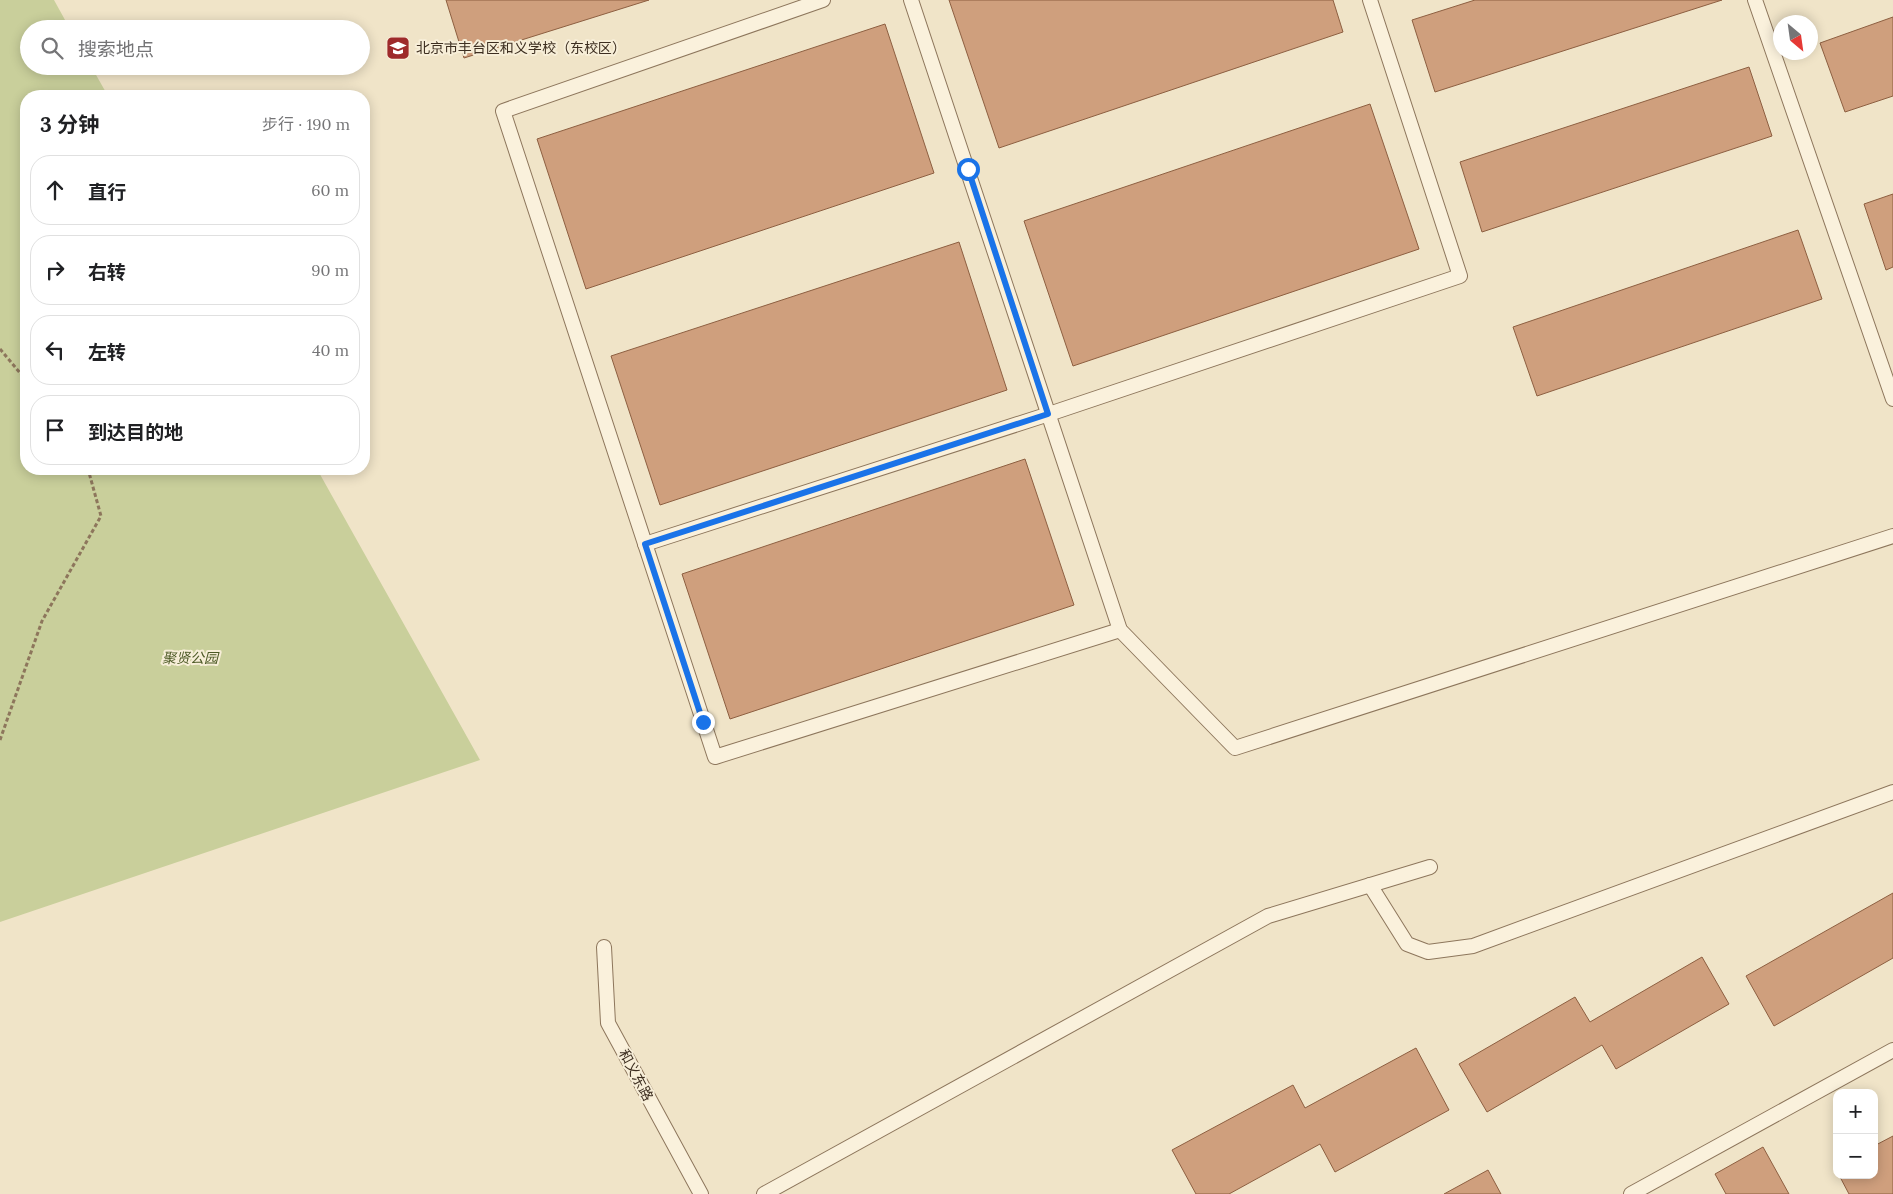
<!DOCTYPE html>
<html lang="zh">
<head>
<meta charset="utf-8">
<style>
  :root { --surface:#fff; --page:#f2f2f2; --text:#202124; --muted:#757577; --line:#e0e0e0 }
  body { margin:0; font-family:Lora,"Noto Sans SC",serif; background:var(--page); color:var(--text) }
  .controls { position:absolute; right:15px; bottom:15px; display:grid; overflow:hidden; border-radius:10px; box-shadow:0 2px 12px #0003 }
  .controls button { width:45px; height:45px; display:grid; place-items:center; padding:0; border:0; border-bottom:1px solid var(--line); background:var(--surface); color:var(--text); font:25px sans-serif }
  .compass { position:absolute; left:1773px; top:15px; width:45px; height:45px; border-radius:50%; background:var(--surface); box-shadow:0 2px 12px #0003; rotate:151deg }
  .stop { position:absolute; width:15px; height:15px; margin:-11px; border:4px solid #1a73e8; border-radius:50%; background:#fff }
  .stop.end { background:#1a73e8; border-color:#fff; box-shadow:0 1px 5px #0008 }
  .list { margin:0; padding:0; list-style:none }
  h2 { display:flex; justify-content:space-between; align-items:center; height:65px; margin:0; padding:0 20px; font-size:21px }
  h2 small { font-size:16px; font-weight:400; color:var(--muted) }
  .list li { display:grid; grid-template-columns:32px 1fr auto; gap:15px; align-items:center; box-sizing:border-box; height:70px; margin:0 10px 10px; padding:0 10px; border:1px solid var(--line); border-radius:20px }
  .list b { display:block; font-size:19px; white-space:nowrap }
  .list em { font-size:16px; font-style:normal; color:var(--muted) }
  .icon { flex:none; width:28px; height:28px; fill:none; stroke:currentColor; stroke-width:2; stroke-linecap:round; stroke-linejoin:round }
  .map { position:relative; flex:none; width:1893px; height:1194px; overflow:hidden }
  .search { position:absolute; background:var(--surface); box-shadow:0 2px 12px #0003; left:20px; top:20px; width:350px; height:55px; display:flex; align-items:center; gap:12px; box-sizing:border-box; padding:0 18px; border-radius:28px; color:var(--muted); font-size:19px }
  .panel { position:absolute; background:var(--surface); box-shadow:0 2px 12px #0003; left:20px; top:90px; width:350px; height:385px; border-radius:20px }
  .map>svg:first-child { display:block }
  .green { fill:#c9cf9b }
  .building { fill:#cf9f7d; stroke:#8d5f41 }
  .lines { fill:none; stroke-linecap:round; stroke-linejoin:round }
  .service-casing { stroke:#8d765c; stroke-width:16 }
  .path { stroke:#8d765c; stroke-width:3; stroke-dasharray:4 2.5; stroke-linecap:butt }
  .service { stroke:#faf1dc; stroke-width:14 }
  .route { stroke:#1a73e8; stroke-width:6 }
  .labels { text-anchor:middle; stroke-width:4; stroke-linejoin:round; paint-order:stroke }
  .poi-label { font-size:14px; fill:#3d2e20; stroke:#f7eed8; text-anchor:start }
  .park-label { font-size:14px; font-style:italic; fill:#4d5a26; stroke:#f7eed8 }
  .street-label { font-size:14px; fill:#3d2e20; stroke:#f7eed8 }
</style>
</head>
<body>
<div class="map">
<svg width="1893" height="1194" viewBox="0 0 1893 1194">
  <rect width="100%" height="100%" fill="#f0e4c8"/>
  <polygon class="green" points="0,0 54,0 70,29 29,29 29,66 91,66 108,96 26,96 26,469 317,469 480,760 0,922"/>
  <g class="building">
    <polygon points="446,0 649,0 464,58"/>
    <polygon points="949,0 1333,0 1343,32 999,148"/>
    <polygon points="1475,0 1722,0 1435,92 1412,20"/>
    <polygon points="1893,17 1893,96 1845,112 1820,43"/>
    <polygon points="885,24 934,173 586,289 537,139"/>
    <polygon points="1749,67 1772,136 1482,232 1460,162"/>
    <polygon points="1370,104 1419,249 1073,366 1024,221"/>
    <polygon points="1893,194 1893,267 1886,270 1864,204"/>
    <polygon points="1798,230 1822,299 1537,396 1513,327"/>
    <polygon points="959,242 1007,390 660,505 611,356"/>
    <polygon points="1025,459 1074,605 730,719 682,574"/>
    <polygon points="1893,893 1893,958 1774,1026 1746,976"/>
    <polygon points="1702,957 1729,1004 1616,1069 1602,1045 1487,1112 1459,1064 1575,997 1590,1022"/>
    <polygon points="1416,1048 1449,1110 1335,1172 1320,1144 1229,1194 1196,1194 1172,1150 1293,1085 1305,1108"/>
    <polygon points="1893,1136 1893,1194 1849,1194 1839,1175 1874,1175 1874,1146"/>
    <polygon points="1763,1147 1789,1194 1726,1194 1715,1174"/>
    <polygon points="1488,1170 1501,1194 1444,1194"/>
  </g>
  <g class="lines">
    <g class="service-casing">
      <g id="service">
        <polyline points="823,0 503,111 715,757 1120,630"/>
        <polyline points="911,0 1120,630 1235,748 1893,536"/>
        <polyline points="1755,0 1893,399"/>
        <polyline points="645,544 1049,414 1460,276 1370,0"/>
        <polyline points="1370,885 1407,944 1428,952 1473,946 1893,792"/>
        <polyline points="604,947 608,1023 701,1194"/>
        <polyline points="764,1194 1268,916 1430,867"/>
        <polyline points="1631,1194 1893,1050"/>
      </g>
    </g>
    <g class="path">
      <polyline points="0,349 26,380"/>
      <polyline points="0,740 42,621 101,516 88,469"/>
    </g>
    <use href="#service" class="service"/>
  </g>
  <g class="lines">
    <polyline class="route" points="703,722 645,544 1048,414 968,169"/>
  </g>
  <defs>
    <g id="school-square" transform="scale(1.25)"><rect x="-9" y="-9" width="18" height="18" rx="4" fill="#9e2a2b" stroke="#f7eed8"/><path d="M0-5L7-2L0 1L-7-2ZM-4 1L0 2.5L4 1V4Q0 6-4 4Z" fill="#fff"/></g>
  </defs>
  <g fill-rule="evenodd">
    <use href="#school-square" x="398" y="48"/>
  </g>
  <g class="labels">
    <g class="poi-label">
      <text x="416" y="53">北京市丰台区和义学校（东校区）</text>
    </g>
    <g class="park-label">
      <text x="190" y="663">聚贤公园</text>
    </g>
    <g class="street-label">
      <text transform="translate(636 1075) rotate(62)" y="5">和义东路</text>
    </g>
  </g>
</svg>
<div class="controls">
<button>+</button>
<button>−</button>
</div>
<svg class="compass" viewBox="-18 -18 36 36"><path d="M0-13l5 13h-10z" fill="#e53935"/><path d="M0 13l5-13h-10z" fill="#757577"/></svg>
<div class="stop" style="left:968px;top:169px"></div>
<div class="stop end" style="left:703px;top:722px"></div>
<div class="search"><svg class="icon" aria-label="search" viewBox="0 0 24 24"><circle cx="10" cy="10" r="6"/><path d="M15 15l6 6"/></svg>搜索地点</div>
<section class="panel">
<h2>3 分钟<small>步行 · 190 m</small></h2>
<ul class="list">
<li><svg class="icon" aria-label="ahead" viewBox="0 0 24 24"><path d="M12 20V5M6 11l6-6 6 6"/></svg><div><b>直行</b></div><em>60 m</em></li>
<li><svg class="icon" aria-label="right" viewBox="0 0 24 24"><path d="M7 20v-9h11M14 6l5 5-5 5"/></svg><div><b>右转</b></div><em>90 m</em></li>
<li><svg class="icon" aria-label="left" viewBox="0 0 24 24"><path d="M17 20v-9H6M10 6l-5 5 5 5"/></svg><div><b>左转</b></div><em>40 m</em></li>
<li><svg class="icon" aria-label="arrive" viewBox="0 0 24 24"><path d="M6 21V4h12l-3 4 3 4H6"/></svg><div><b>到达目的地</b></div></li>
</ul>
</section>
</div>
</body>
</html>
